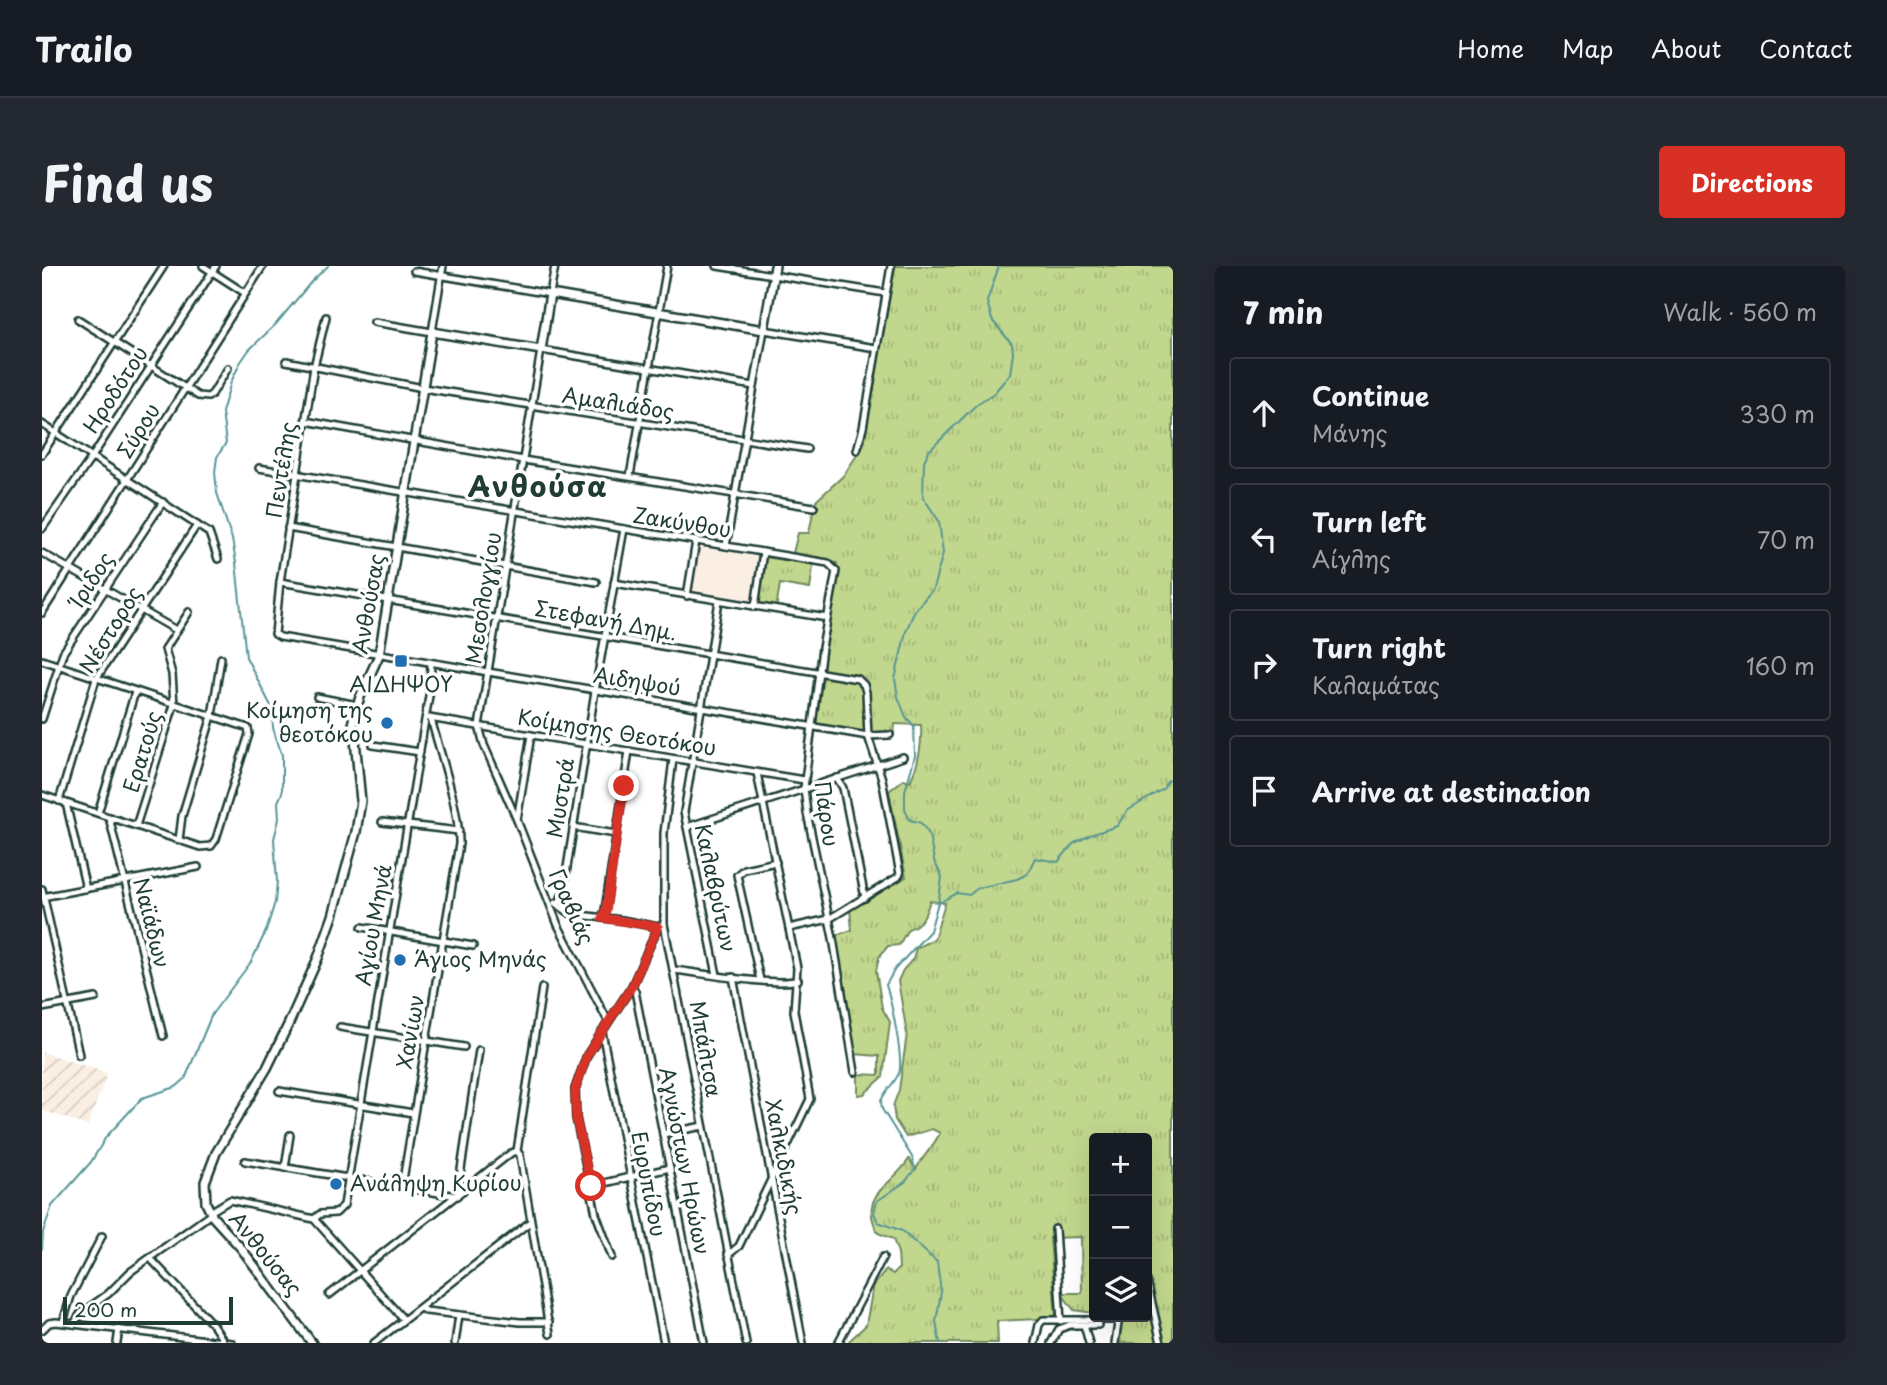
<!DOCTYPE html>
<html lang="en">
<head>
<meta charset="utf-8">
<style>
  :root { --surface:#171b24; --page:#242831; --text:#f1f3f6; --muted:#9ea1a6; --line:#363941; --accent:#d93025 }
  body { margin:0; font-family:"Playpen Sans",sans-serif; background:var(--page); color:var(--text) }
  .controls { position:absolute; right:21px; bottom:21px; display:grid; overflow:hidden; border-radius:7px; box-shadow:0 7px 28px #0002 }
  .controls button { width:63px; height:63px; display:grid; place-items:center; padding:0; border:0; border-bottom:2px solid var(--line); background:var(--surface); color:var(--text); font:35px sans-serif }
  .scale { position:absolute; left:21px; bottom:18px; width:170px; box-sizing:border-box; padding-left:7px; border:4px solid #1f3d34; border-top:0; font-size:19px; line-height:24px; white-space:nowrap; color:#1f3d34; -webkit-text-stroke:5px #fff; paint-order:stroke }
  .stop { position:absolute; width:21px; height:21px; margin:-16px; border:5px solid #d93025; border-radius:50%; background:#fff }
  .stop.end { background:#d93025; border-color:#fff; box-shadow:0 2px 7px #0008 }
  .list { margin:0; padding:0; list-style:none }
  h2 { display:flex; justify-content:space-between; align-items:center; height:91px; margin:0; padding:0 28px; font-size:30px }
  h2 small { font-size:23px; font-weight:400; color:var(--muted) }
  .list li { display:grid; grid-template-columns:46px 1fr auto; gap:21px; align-items:center; box-sizing:border-box; height:112px; margin:0 14px 14px; padding:0 14px; border:2px solid var(--line); border-radius:7px }
  .list b { display:block; font-size:26px; white-space:nowrap }
  .list p { margin:0; font-size:23px; white-space:nowrap; color:var(--muted) }
  .list em { font-size:23px; font-style:normal; color:var(--muted) }
  .icon { flex:none; width:38px; height:38px; fill:none; stroke:currentColor; stroke-width:2; stroke-linecap:round; stroke-linejoin:round }
  .map { position:relative; flex:none; width:1131px; height:1077px; overflow:hidden; border-radius:7px }
  header { display:flex; align-items:center; gap:42px; box-sizing:border-box; height:98px; padding:0 35px; background:var(--surface); border-bottom:2px solid var(--line) }
  header strong { font-size:33px }
  nav { display:flex; gap:38px; margin-inline-start:auto; font-size:24px }
  .intro { display:flex; align-items:center; justify-content:space-between; box-sizing:border-box; height:168px; padding:0 42px }
  h1 { margin:0; font-size:49px }
  .button { padding:18px 32px; border-radius:7px; background:var(--accent); color:#fff; font-size:24px; font-weight:700 }
  main { display:flex; gap:42px; padding:0 42px }
  aside { flex:1; background:var(--surface); border-radius:7px; box-shadow:0 7px 28px #0002 }
  .map>svg:first-child { display:block }
  .built { fill:#fbeee3 }
  .industrial { fill:url(#industrial-furrows) }
  .grass { fill:url(#grass-tufts); stroke:#708a60; stroke-width:2 }
  .lines { fill:none; stroke-linecap:round; stroke-linejoin:round }
  .stream { stroke:#589595; stroke-width:2 }
  .minor-casing { stroke:#1f3d34; stroke-width:10 }
  .tertiary-casing { stroke:#1f3d34; stroke-width:12 }
  .minor { stroke:#fff; stroke-width:5 }
  .tertiary { stroke:#fff; stroke-width:7 }
  .route { stroke:#d93025; stroke-width:9 }
  .poi-dot { fill:#1f6fb2; stroke:#fff; stroke-width:2.5 }
  .labels { text-anchor:middle; stroke-width:7; stroke-linejoin:round; paint-order:stroke }
  .street-label { font-size:21px; fill:#1f3d34; stroke:#fff }
  .poi-label { font-size:21px; fill:#1f3d34; stroke:#fff; text-anchor:start }
  .district-label { font-size:28px; font-weight:bold; letter-spacing:2px; fill:#1f3d34; stroke:#fff }
</style>
</head>
<body>
<header>
<strong>Trailo</strong>
<nav><a>Home</a><a>Map</a><a>About</a><a>Contact</a></nav>
</header>
<div class="intro"><h1>Find us</h1><a class="button">Directions</a></div>
<main>
<div class="map">
<svg width="1131" height="1077" viewBox="0 0 1131 1077">
  <defs>
    <pattern id="industrial-furrows" width="10" height="10" patternUnits="userSpaceOnUse" patternTransform="scale(1.75)"><rect width="10" height="10" fill="#fbeee3"/><path d="M-1 1l2-2M0 10L10 0M9 11l2-2" fill="none" stroke="#d7cdc3"/></pattern>
    <pattern id="grass-tufts" width="24" height="20" patternUnits="userSpaceOnUse" patternTransform="scale(1.75)"><rect width="24" height="20" fill="#c1d78d"/><path d="M3 7l-1-3M5 7V3M7 7l1-3M15 17l-1-3M17 17v-4M19 17l1-3" fill="none" stroke="#a5b97a"/></pattern>
  </defs>
  <rect width="100%" height="100%" fill="#fff"/>
  <filter id="ink" filterUnits="userSpaceOnUse"><feTurbulence type="fractalNoise" baseFrequency=".0143" numOctaves="2"/><feDisplacementMap in="SourceGraphic" scale="14" xChannelSelector="R" yChannelSelector="G"/><feConvolveMatrix kernelMatrix="1 2 1 2 8 2 1 2 1" color-interpolation-filters="sRGB"/></filter>
  <g filter="url(#ink)">
    <polygon class="built" points="656,281 717,291 709,337 648,327"/>
    <polygon class="industrial" points="0,786 65,807 46,860 0,844"/>
    <path class="grass" d="M853 0H1131V1077H1075L1080 1052 1074 1051H1105V872H1052V1047L1032 1044 1019 1027H1040L1039 971 1008 972 1014 1052 955 1055 956 1077H805L824 1059 831 1021 844 1004 851 1008 857 1002 856 987 851 973 836 967C815 927 850 921 867 893L874 903C881 890 891 881 898 867L890 863 864 871 853 854 851 840 857 824 865 768 856 715 861 704 871 693 874 682 892 673 903 637 888 635C883 649 881 658 866 663L857 679 846 680 837 691 834 705 840 742 848 756 841 811 822 828 816 829V808L837 809V790L812 788 794 669 810 664 808 643 864 611 847 525 862 513 868 515C877 498 880 478 879 459L853 458 852 468 830 467 772 458 781 380 795 297 772 293 768 323 738 318 734 343 715 340 723 291 749 295 756 267H767L773 236 802 209 822 178Z"/>
    <g class="lines">
      <g class="stream">
        <polyline points="897,637 915,627 927,629 936,622 975,613 985,608 993,592 1016,596 1031,578 1048,569 1075,560 1085,545 1121,523 1125,516 1131,512"/>
        <polyline points="0,983 1,966 10,940 49,896 64,871 100,832 134,821 143,813 170,748 209,696 224,665 233,636 235,615 232,573 237,553 236,536 240,527 240,489 231,462 230,442 204,391 194,297 190,273 175,227 173,206 175,191 184,177 180,146 189,116 198,97 207,84 234,58 270,15 286,0"/>
        <path d="M898 1077 894 1056 899 1026 895 996 860 965 836 956 832 947 835 935 863 916 873 903 870 891 840 843 839 835C843 824 853 817 857 807 862 795 849 734 844 719L853 703 888 665 897 633 900 611 892 595 887 568 879 557 868 554 863 543V525L873 490 872 460 864 451 856 431 853 413 864 365 873 344 891 323 901 287 897 255 881 231 882 195 887 185 935 138 952 127 968 108 971 87 970 78 950 54 945 35 957 0"/>
      </g>
      <g class="minor-casing">
        <g id="minor">
          <polyline points="161,0 203,27"/>
          <polyline points="675,0 843,27"/>
          <polyline points="372,5 508,28 513,0"/>
          <polyline points="284,51 272,101 238,316 233,368 238,371 826,470 848,469"/>
          <polyline points="36,53 156,130 166,131 170,128 186,102"/>
          <polyline points="332,56 390,66 401,0"/>
          <polyline points="244,95 381,122 765,183"/>
          <polyline points="263,155 481,194 772,241"/>
          <polyline points="0,158 167,267 176,293"/>
          <polyline points="815,184 821,162 849,0"/>
          <polyline points="0,188 122,0"/>
          <polyline points="217,202 786,297 794,305 780,382 762,522 765,547 791,672 813,806"/>
          <polyline points="588,210 625,0"/>
          <polyline points="246,262 554,316"/>
          <polyline points="0,263 50,191 174,0"/>
          <polyline points="684,280 722,64 834,82"/>
          <polyline points="0,287 134,364"/>
          <polyline points="238,316 816,413 822,419 824,426 826,470 840,513 858,608 856,611 787,653 747,662"/>
          <polyline points="572,317 785,352"/>
          <polyline points="645,330 654,275"/>
          <polyline points="713,341 721,286"/>
          <polyline points="0,347 221,0"/>
          <polyline points="0,394 206,462 207,468 174,573 169,580 158,581 0,529"/>
          <polyline points="275,431 315,439"/>
          <polyline points="387,452 762,514"/>
          <polyline points="0,453 21,387 121,236"/>
          <polyline points="331,479 378,486"/>
          <polyline points="631,493 622,567 622,658 704,1077"/>
          <polyline points="795,512 801,522 823,632"/>
          <polyline points="17,535 54,413 155,259"/>
          <polyline points="24,537 44,623"/>
          <polyline points="56,547 93,426"/>
          <polyline points="67,551 121,770"/>
          <polyline points="475,554 489,469"/>
          <polyline points="340,556 417,565"/>
          <polyline points="94,560 132,439 130,408 123,383 147,346"/>
          <polyline points="531,561 574,568"/>
          <polyline points="645,561 861,491"/>
          <polyline points="137,574 140,550 170,450 179,392"/>
          <polyline points="0,623 37,789"/>
          <polyline points="0,631 156,601"/>
          <polyline points="513,637 529,648 580,654 616,661"/>
          <polyline points="516,639 521,627 553,425 582,263"/>
          <polyline points="560,652 563,644 587,485"/>
          <polyline points="320,661 431,680"/>
          <path d="M632 704C658 707 736 721 756 714"/>
          <polyline points="675,709 642,546 677,335"/>
          <polyline points="691,711 761,1077"/>
          <polyline points="718,714 695,609 702,603 734,596"/>
          <polyline points="590,720 593,725 662,1077"/>
          <polyline points="500,722 475,885 478,889 508,1068"/>
          <polyline points="0,742 54,732"/>
          <polyline points="566,755 516,659 475,554 442,479 437,460 499,84 712,120"/>
          <polyline points="298,761 422,781"/>
          <polyline points="560,766 622,1077"/>
          <polyline points="237,825 371,847"/>
          <polyline points="621,868 661,860"/>
          <polyline points="203,895 415,930 437,784"/>
          <polyline points="243,902 248,869"/>
          <path d="M360 920 417 578C418 544 398 487 389 453"/>
          <polyline points="549,920 628,902"/>
          <polyline points="168,946 188,934 272,953 278,948 294,947 302,939 388,424 389,397"/>
          <polyline points="272,953 361,1053"/>
          <polyline points="1013,963 1019,1055"/>
          <polyline points="686,989 697,980 768,833 752,745 755,702 715,507"/>
          <polyline points="570,991 554,948 534,852 533,823 545,789 590,720 616,661 622,658"/>
          <polyline points="108,992 171,1059 182,1076"/>
          <polyline points="1105,1015 1119,1077"/>
          <polyline points="287,1029 469,887 475,885"/>
          <polyline points="378,1042 384,1045 478,1056 507,1056"/>
          <polyline points="21,1056 29,1030 60,970"/>
          <polyline points="32,1058 39,1047 66,1028 88,1006 169,948"/>
          <polyline points="1042,1059 1056,1059"/>
          <polyline points="0,1064 7,1057 14,1056 190,1077"/>
          <polyline points="75,1077 77,1063"/>
          <polyline points="332,1077 488,956"/>
          <polyline points="413,1077 417,1049"/>
          <polyline points="796,1077 841,991"/>
          <polyline points="993,1077 997,1059 1001,1054 1077,1054"/>
          <polyline points="1009,1077 1017,1063 1028,1059 1042,1059 1047,1077"/>
          <polyline points="1073,1077 1077,1051"/>
        </g>
      </g>
      <g class="tertiary-casing">
        <polyline id="tertiary" points="270,1077 199,982 171,951 164,937 163,916 174,887 225,802 247,757 276,692 291,650 314,566 319,535 311,453 318,431 337,389 390,66 499,84 508,28 722,64 733,0"/>
      </g>
      <use href="#minor" class="minor"/>
      <use href="#tertiary" class="tertiary"/>
    </g>
  </g>
  <g class="lines" filter="url(#ink)">
    <polyline class="route" points="549,920 534,852 533,824 545,789 590,720 616,661 560,652 564,644 582,520"/>
  </g>
  <g class="poi-dot">
    <rect x="352" y="388" width="14" height="14" rx="3.5"/>
    <circle cx="345" cy="457" r="7"/>
    <circle cx="358" cy="694" r="7"/>
    <circle cx="294" cy="918" r="7"/>
  </g>
  <g class="labels">
    <g class="street-label">
      <text transform="translate(74 124) rotate(-57)" y="7">Ηροδότου</text>
      <text transform="translate(576 138) rotate(9)" y="7">Αμαλιάδος</text>
      <text transform="translate(97 165) rotate(-58)" y="7">Σύρου</text>
      <text transform="translate(240 204) rotate(-81)" y="7">Πεντέλης</text>
      <text transform="translate(640 257) rotate(9)" y="7">Ζακύνθου</text>
      <text transform="translate(50 314) rotate(-57)" y="7">Ίριδος</text>
      <text transform="translate(442 332) rotate(-81)" y="7">Μεσολογγίου</text>
      <text transform="translate(327 338) rotate(-80)" y="7">Ανθούσας</text>
      <text transform="translate(564 355) rotate(10)" y="7">Στεφανή Δημ.</text>
      <text transform="translate(69 364) rotate(-58)" y="7">Νέστορος</text>
      <text transform="translate(595 416) rotate(9)" y="7">Αιδηψού</text>
      <text transform="translate(575 467) rotate(9)" y="7">Κοίμησης Θεοτόκου</text>
      <text transform="translate(101 486) rotate(-73)" y="7">Ερατούς</text>
      <text transform="translate(519 532) rotate(-81)" y="7">Μυστρά</text>
      <text transform="translate(784 548) rotate(82)" y="7">Πάρου</text>
      <text transform="translate(673 622) rotate(78)" y="7">Καλαβρύτων</text>
      <text transform="translate(529 641) rotate(66)" y="7">Γραβιάς</text>
      <text transform="translate(109 657) rotate(76)" y="7">Ναϊάδων</text>
      <text transform="translate(332 659) rotate(-80)" y="7">Αγίου Μηνά</text>
      <text transform="translate(369 766) rotate(-80)" y="7">Χανίων</text>
      <text transform="translate(663 783) rotate(80)" y="7">Μπάλτσα</text>
      <text transform="translate(741 891) rotate(79)" y="7">Χαλκιδικής</text>
      <text transform="translate(642 895) rotate(79)" y="7">Αγνώστων Ηρώων</text>
      <text transform="translate(606 918) rotate(79)" y="7">Ευρυπίδου</text>
      <text transform="translate(223 988) rotate(51)" y="7">Ανθούσας</text>
    </g>
    <g class="poi-label">
      <text x="359" y="426" text-anchor="middle">ΑΙΔΗΨΟΥ</text>
      <text x="331" y="452" text-anchor="end">Κοίμηση της<tspan x="331" dy="24">θεοτόκου</tspan></text>
      <text x="372" y="701">Άγιος Μηνάς</text>
      <text x="308" y="925">Ανάληψη Κυρίου</text>
    </g>
    <g class="district-label">
      <text x="496" y="231">Ανθούσα</text>
    </g>
  </g>
</svg>
<div class="controls">
<button>+</button>
<button>−</button>
<button><svg class="icon" aria-label="layers" viewBox="0 0 24 24"><path d="M12 4l9 5-9 5-9-5zM3 14l9 5 9-5"/></svg></button>
</div>
<div class="scale">200 m</div>
<div class="stop" style="left:549px;top:920px"></div>
<div class="stop end" style="left:582px;top:520px"></div>
</div>
<aside>
<h2>7 min<small>Walk · 560 m</small></h2>
<ul class="list">
<li><svg class="icon" aria-label="ahead" viewBox="0 0 24 24"><path d="M12 20V5M6 11l6-6 6 6"/></svg><div><b>Continue</b><p>Μάνης</p></div><em>330 m</em></li>
<li><svg class="icon" aria-label="left" viewBox="0 0 24 24"><path d="M17 20v-9H6M10 6l-5 5 5 5"/></svg><div><b>Turn left</b><p>Αίγλης</p></div><em>70 m</em></li>
<li><svg class="icon" aria-label="right" viewBox="0 0 24 24"><path d="M7 20v-9h11M14 6l5 5-5 5"/></svg><div><b>Turn right</b><p>Καλαμάτας</p></div><em>160 m</em></li>
<li><svg class="icon" aria-label="arrive" viewBox="0 0 24 24"><path d="M6 21V4h12l-3 4 3 4H6"/></svg><div><b>Arrive at destination</b></div></li>
</ul>
</aside>
</main>
</body>
</html>
